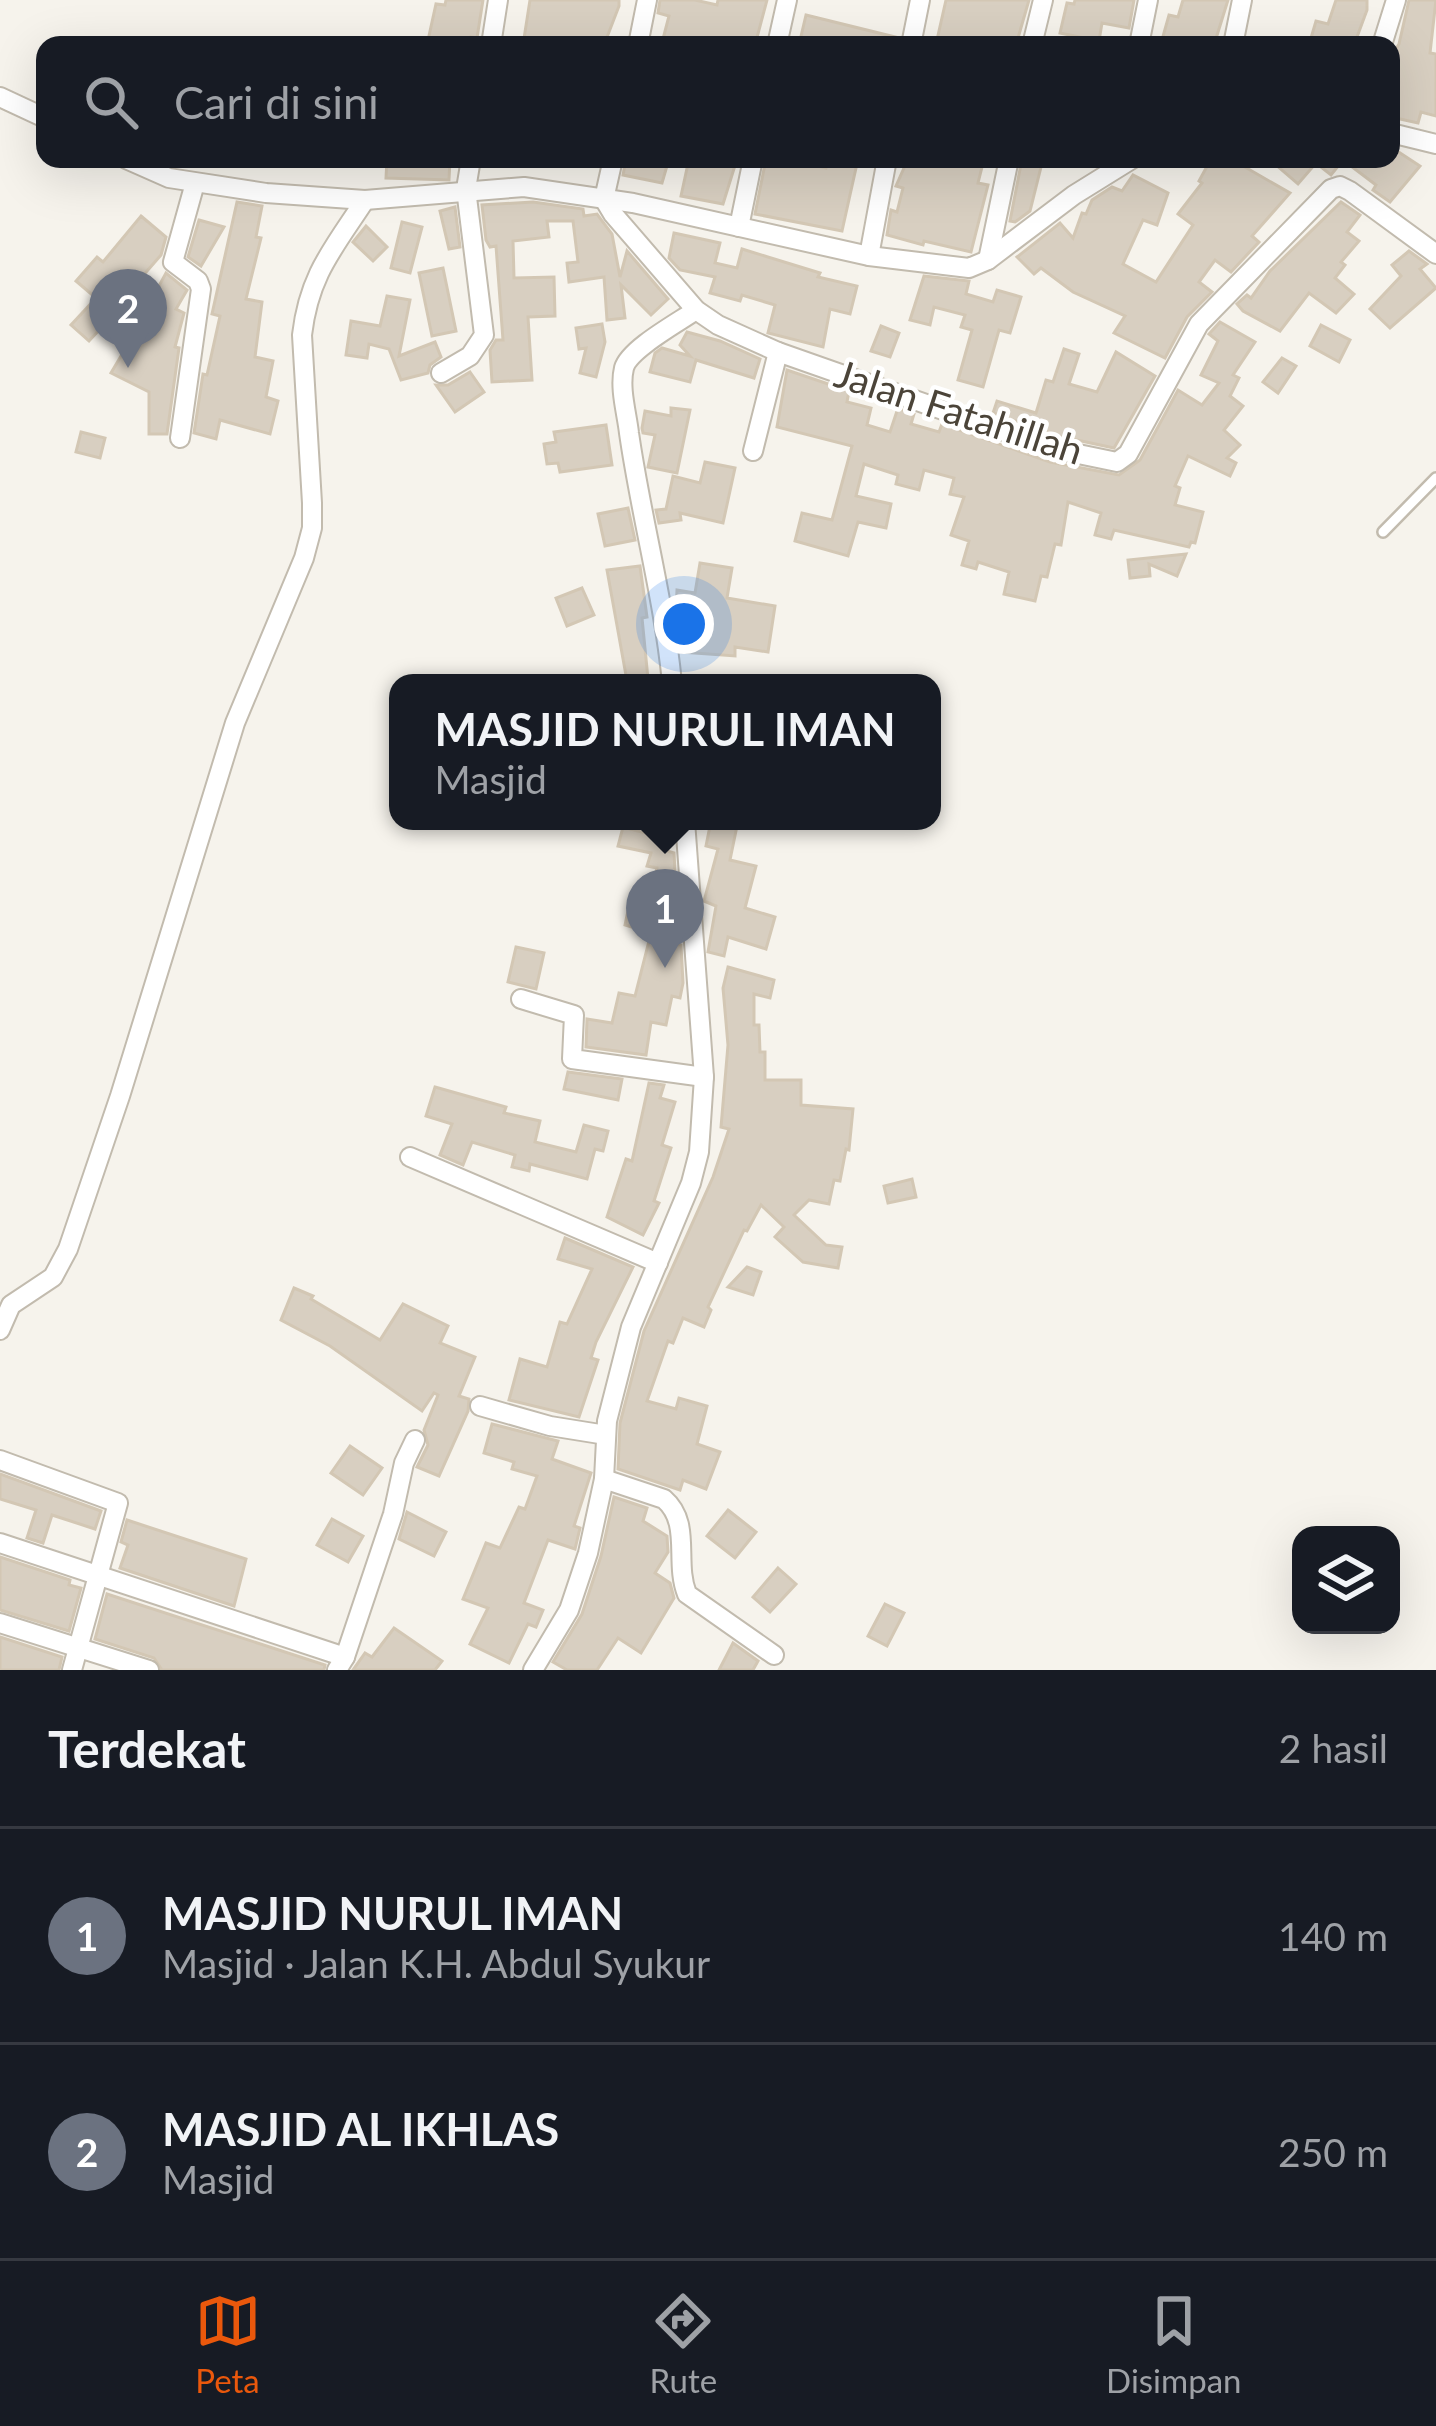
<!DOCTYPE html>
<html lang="id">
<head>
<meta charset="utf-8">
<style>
  :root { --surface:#171b24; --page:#20242c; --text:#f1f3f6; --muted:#9ea1a6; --line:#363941; --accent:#ea580c }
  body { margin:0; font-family:Lato,sans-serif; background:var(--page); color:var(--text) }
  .controls { position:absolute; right:36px; bottom:36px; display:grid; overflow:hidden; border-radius:24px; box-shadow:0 12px 48px #0002 }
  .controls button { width:108px; height:108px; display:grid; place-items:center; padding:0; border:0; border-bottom:3px solid var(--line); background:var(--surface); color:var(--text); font:60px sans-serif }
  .you { position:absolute; left:684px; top:624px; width:42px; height:42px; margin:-30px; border:9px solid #fff; border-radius:50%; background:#1a73e8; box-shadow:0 0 0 18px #1a73e833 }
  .badge { display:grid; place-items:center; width:78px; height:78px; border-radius:50%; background:var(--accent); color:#fff; font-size:39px; font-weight:700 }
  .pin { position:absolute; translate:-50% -99px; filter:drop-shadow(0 3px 6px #0008) }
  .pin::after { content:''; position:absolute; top:63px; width:42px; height:36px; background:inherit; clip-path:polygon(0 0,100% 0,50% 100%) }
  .popup { position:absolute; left:389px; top:674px; width:552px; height:156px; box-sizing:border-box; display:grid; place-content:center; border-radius:24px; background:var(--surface); filter:drop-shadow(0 3px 9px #0005); font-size:39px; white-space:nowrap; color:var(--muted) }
  .popup b { font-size:45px; color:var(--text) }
  .popup::after { content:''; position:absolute; left:50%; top:100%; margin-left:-24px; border:24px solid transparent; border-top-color:var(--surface) }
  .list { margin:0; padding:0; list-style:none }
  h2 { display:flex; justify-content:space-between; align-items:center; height:156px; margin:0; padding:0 48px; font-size:51px }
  h2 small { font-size:39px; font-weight:400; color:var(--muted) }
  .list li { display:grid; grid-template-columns:78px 1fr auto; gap:36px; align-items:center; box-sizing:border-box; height:216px; padding:0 48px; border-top:3px solid var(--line) }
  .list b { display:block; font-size:45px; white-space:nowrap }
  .list p { margin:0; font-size:39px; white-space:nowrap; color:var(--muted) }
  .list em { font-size:39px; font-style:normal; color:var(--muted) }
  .icon { flex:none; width:66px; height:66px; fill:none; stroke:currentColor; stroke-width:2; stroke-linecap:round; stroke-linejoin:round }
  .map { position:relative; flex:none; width:1436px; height:1670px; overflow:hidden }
  .search { position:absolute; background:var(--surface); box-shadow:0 12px 48px #0002; left:36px; right:36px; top:36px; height:132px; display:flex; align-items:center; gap:30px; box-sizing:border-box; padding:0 42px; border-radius:24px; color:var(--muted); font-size:45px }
  .sheet { height:588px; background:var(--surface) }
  nav { display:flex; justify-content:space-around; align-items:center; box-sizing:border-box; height:168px; border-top:3px solid var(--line); background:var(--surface); font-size:33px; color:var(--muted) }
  nav a { display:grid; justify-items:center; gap:6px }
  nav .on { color:var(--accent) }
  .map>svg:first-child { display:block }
  .building { fill:#d8cfc1; stroke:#d3c7b4; stroke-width:3 }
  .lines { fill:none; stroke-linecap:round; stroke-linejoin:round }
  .lane-casing { stroke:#c2bbae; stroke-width:14 }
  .street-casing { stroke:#c2bbae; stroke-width:22 }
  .lane { stroke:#fff; stroke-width:9 }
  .street { stroke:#fff; stroke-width:18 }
  .labels { text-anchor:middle; stroke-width:9; stroke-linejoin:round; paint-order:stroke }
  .street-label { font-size:39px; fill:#4b4439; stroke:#fff }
</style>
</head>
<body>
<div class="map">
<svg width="1436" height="1670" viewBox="0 0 1436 1670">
  <rect width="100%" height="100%" fill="#f6f3ec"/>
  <g class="building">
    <polygon points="446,0 483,0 477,38 471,37 469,45 427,45 436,4 445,5"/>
    <polygon points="530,0 619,0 619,6 604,45 523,45"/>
    <polygon points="660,0 695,0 717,5 718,0 767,0 755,45 685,45 663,39 669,16 658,13"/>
    <polygon points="946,0 1029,0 1016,45 957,45 937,40"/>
    <polygon points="1075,0 1134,0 1129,28 1102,23 1099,41 1060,33 1067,3 1074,4"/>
    <polygon points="1183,0 1228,0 1214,45 1179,40 1177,45 1162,40 1169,15 1178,17"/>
    <polygon points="1336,0 1367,0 1367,10 1354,45 1311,38 1316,21 1328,24"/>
    <polygon points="1409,0 1436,0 1430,53 1436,54 1436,116 1421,112 1418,123 1391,117 1391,57 1399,44"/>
    <polygon points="806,15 899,38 898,45 799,45"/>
    <polygon points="1391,147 1420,166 1390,202 1373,190 1376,185 1343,160 1331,175 1316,163 1298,184 1269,159 1391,159"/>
    <polygon points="387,159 450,159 449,180 386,178"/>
    <polygon points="626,159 669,159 662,183 623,175"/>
    <polygon points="689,159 737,159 723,204 681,196"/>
    <polygon points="766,159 787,159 826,168 829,159 858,159 842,231 755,214"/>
    <polygon points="908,159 984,159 978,183 988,185 971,252 924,241 923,245 887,235 891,210 897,212 903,188 896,186"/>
    <polygon points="1022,159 1043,159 1030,211 1015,222 1010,221"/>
    <polygon points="1211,159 1231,159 1290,193 1252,236 1259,242 1231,272 1215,260 1199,282 1212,292 1187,317 1165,358 1114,333 1125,316 1073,292 1041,268 1034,274 1017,257 1060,223 1073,238 1082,213 1086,214 1092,200 1112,187 1122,191 1133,175 1168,193 1157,225 1143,220 1123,264 1156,282 1193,225 1178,214 1202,183 1199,181"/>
    <polygon points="237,202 262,206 256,237 261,238 246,299 262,302 255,357 273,361 266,397 278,401 270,434 220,420 216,439 194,433 203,374 207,375 220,316 212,314"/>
    <polygon points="533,202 583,209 584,216 597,214 612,234 620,277 627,251 668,299 651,315 621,285 625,318 607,320 604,277 569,282 567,263 578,262 573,221 547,221 549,237 513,241 514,278 554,277 555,316 528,317 532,380 492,382 490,350 496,340 503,340 496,246 490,247 486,240 482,205"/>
    <polygon points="1341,202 1360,215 1347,232 1359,241 1341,262 1345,265 1335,278 1354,294 1336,313 1309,293 1280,331 1243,311 1237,304 1247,295 1251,298 1270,271"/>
    <polygon points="455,207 460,247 449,249 440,211"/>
    <polygon points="141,216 166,237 161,255 119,303 141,319 166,273 187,290 176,309 184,313 175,347 179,348 167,434 149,434 149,392 111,373 127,346 102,327 89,341 71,325 96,298 76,281 97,257 103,262"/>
    <polygon points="199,220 224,227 201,266 188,257"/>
    <polygon points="402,222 422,227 410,273 391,268"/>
    <polygon points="366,226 387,247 373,261 353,242"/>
    <polygon points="674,233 720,243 715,263 737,268 742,249 820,273 818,277 857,286 850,314 830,309 823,347 768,333 775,305 742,295 740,301 710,293 715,277 680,270 669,258"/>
    <polygon points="1409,251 1427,264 1420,269 1436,288 1390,328 1370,309 1401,276 1392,265"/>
    <polygon points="443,268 456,331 432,336 419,273"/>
    <polygon points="924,276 969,281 966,294 993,302 997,290 1021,297 1010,333 999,330 983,387 958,380 972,330 961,327 965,315 934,307 930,325 910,320"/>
    <polygon points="387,296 410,300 399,356 435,342 441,357 430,365 428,373 401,380 389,349 369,344 367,358 346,355 351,321 380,326"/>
    <polygon points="1220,322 1255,342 1233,375 1239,378 1230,396 1243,406 1224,430 1240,445 1227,458 1236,463 1230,476 1188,456 1175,486 1180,488 1175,505 1203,512 1195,543 1191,542 1189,547 1114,530 1111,539 1095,535 1101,513 1068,502 1061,545 1055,544 1047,577 1041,576 1035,601 1004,594 1009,572 978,562 976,569 962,565 969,541 951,535 964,497 950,494 954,478 924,470 919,490 896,484 898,475 864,464 856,496 891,504 886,528 858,522 848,556 795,541 802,513 832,520 852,446 777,427 787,370 849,391 847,402 871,408 867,425 890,432 898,408 914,414 911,424 939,432 942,424 1050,462 1119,475 1140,460 1178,390 1202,405 1219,383 1201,375 1218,341 1209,334"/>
    <polygon points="602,324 605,342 596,377 580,373 586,348 579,349 576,328"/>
    <polygon points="1321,325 1350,340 1339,362 1310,346"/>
    <polygon points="881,326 899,333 890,357 871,351"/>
    <polygon points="687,332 720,341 760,359 754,378 696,360 690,382 650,372 655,353 662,348 690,356 680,345"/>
    <polygon points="1064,349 1079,354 1069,384 1097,392 1116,352 1155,376 1114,448 1058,436 993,413 997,401 1036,413 1046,380 1053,382"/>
    <polygon points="1282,358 1296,366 1278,393 1263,382"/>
    <polygon points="470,372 484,392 455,412 436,385 448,385"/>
    <polygon points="671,408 690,410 677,473 648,467 655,435 643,433 642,428 645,411 671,416"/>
    <polygon points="606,425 612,465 560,472 558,463 547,464 544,444 556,442 554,432"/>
    <polygon points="81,432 105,438 100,458 76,452"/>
    <polygon points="705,462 735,468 723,523 680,513 681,520 659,523 656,510 666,509 673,476 700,483"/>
    <polygon points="628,508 635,540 605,546 598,514"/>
    <polygon points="1186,554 1177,576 1149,564 1150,576 1130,578 1128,560"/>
    <polygon points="700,563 732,568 727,598 775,606 768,652 735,647 735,656 682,652 683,613 676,612 677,590 695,593"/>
    <polygon points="640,566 647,617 642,618 648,679 627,681 607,570"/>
    <polygon points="582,588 594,615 567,626 556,598"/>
    <polygon points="711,821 738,821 730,860 756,866 745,908 775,917 766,949 728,937 724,956 708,952 716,906 704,901 718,849 706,846"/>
    <polygon points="653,822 672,827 667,851 674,853 675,872 670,890 677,892 679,925 675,944 681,945 683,983 680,998 672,996 666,1025 651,1022 646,1055 586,1047 587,1019 612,1023 619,993 635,996 651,933 625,925 629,906 647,910 657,868 647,866 651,853 618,846 623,827 649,834"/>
    <polygon points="516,947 544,953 536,989 508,982"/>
    <polygon points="728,967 774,980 770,998 754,994 754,1025 759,1025 760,1052 765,1052 765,1080 801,1080 801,1105 853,1109 849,1150 846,1149 840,1181 834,1180 829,1204 809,1200 794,1215 826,1245 842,1247 838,1268 803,1262 775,1237 784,1227 761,1205 747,1231 744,1230 708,1307 711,1310 704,1327 683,1318 673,1343 668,1341 647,1401 676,1409 679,1398 707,1406 697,1444 720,1452 706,1489 683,1480 680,1490 618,1469 620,1423 644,1331 713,1177 729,1129 721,1127 728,1045 723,988"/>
    <polygon points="568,1072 622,1079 618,1100 564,1089"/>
    <polygon points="649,1083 664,1085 660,1098 675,1102 662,1145 671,1148 654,1201 659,1203 643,1235 607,1217 626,1159 632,1161"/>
    <polygon points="435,1087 506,1107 504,1113 540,1121 535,1142 576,1152 584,1125 608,1131 603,1151 595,1149 587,1179 530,1164 529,1171 512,1167 515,1155 472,1142 463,1165 440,1155 452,1124 426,1116"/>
    <polygon points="912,1179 916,1197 888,1203 884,1186"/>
    <polygon points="565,1238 633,1267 596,1342 591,1358 598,1360 579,1417 509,1400 520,1359 547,1367 560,1322 567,1324 592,1269 558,1259"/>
    <polygon points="747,1267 761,1272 753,1295 728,1287"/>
    <polygon points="294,1288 313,1296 311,1299 380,1340 403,1304 448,1326 440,1343 475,1357 459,1396 469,1399 468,1411 439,1476 417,1467 428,1445 424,1430 438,1395 434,1393 422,1411 330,1346 281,1320"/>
    <polygon points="492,1424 558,1441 552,1459 591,1473 574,1526 580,1528 575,1549 548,1540 524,1603 543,1610 536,1627 528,1624 509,1663 470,1644 488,1608 463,1599 486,1543 500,1548 519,1507 525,1509 537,1476 512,1469 514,1462 484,1453"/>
    <polygon points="350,1446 382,1468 363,1495 331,1473"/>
    <polygon points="0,1474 101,1511 95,1529 52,1515 43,1543 27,1538 36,1510 0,1499"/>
    <polygon points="614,1497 647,1508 643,1521 667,1536 668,1552 655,1573 670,1583 674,1598 641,1653 618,1638 597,1670 567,1670 553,1662 582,1614 601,1556"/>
    <polygon points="728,1510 756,1532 735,1558 707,1536"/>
    <polygon points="407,1512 446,1532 434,1556 399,1539"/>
    <polygon points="332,1519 363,1536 348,1562 317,1545"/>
    <polygon points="127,1520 246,1559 234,1606 120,1568 128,1545 121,1542"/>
    <polygon points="0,1557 70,1580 69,1585 81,1588 69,1631 0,1610"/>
    <polygon points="778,1568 796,1584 770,1612 753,1597"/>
    <polygon points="107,1594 325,1665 324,1670 162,1670 154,1658 95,1639"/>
    <polygon points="885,1604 904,1613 887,1646 868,1636"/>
    <polygon points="394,1628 442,1661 435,1670 353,1670 365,1653 372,1657"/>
    <polygon points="0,1637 62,1657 59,1670 0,1670"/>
    <polygon points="733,1643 758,1661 753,1670 719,1670"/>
  </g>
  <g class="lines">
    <g class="lane-casing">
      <polyline id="lane" points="1383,532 1436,478"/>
    </g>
    <g class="street-casing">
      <g id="street">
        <polyline points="491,45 498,0"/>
        <polyline points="638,45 647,0"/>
        <polyline points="777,45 787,0"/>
        <polyline points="911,45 920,0"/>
        <polyline points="1032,45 1043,0"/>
        <polyline points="1139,45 1148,0"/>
        <polyline points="1233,45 1242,0"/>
        <polyline points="1382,45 1396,0"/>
        <polyline points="0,97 45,118"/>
        <polyline points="1391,133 1436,144"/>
        <polyline points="126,159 169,178 266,193 365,200 524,187 633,203 869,256 969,268 988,260 1074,195 1132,159"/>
        <polyline points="613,159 604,199 613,214 696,310 718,325 778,352 1054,449 1117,462 1128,454 1199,324 1331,189 1340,186 1350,191 1436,254"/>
        <polyline points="739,227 753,159"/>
        <polyline points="869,256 887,159"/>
        <polyline points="988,260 1009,159"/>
        <polyline points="441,373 470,356 484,335 466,189 471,159"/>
        <polyline points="180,438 201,289 198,281 173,262 195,183"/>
        <polyline points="753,451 778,352"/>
        <path d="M672 683C664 599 641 517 629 433 627 414 619 388 624 368 629 349 679 322 696 310"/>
        <polyline points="521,999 574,1015 572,1059 704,1077"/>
        <polyline points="410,1157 658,1263"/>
        <path d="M0 1330 11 1305 53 1277 68 1249 120 1096 235 723 304 558 312 528V503L302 335C309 275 333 249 365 200"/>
        <polyline points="480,1406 550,1426 606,1435"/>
        <polyline points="0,1460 118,1503 72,1670"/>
        <path d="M604 1479 664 1499C692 1523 674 1562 687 1594L774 1655"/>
        <polyline points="0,1543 345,1657 337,1670"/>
        <polyline points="0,1623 149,1670"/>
        <polyline points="345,1657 393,1514 404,1463 415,1440"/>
        <polyline points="533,1670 569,1610 588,1553 604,1479 607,1421 631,1327 691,1183 699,1152 704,1077 685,821"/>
      </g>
    </g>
    <use href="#lane" class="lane"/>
    <use href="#street" class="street"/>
  </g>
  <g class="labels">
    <g class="street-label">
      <text transform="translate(959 412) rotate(18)" y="14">Jalan Fatahillah</text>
    </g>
  </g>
</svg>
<div class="controls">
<button><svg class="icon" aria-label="layers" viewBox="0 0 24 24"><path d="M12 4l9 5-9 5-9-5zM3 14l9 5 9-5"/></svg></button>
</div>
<div class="you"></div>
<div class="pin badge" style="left:665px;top:968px;background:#6b7280">1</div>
<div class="popup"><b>MASJID NURUL IMAN</b>Masjid</div>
<div class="pin badge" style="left:128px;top:368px;background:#6b7280">2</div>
<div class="search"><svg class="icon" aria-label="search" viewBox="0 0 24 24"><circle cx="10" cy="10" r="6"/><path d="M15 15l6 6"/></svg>Cari di sini</div>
</div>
<section class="sheet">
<h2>Terdekat<small>2 hasil</small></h2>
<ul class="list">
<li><span class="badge" style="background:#6b7280">1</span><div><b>MASJID NURUL IMAN</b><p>Masjid · Jalan K.H. Abdul Syukur</p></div><em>140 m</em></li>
<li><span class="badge" style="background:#6b7280">2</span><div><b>MASJID AL IKHLAS</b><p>Masjid</p></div><em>250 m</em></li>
</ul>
</section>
<nav>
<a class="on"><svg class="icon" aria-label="map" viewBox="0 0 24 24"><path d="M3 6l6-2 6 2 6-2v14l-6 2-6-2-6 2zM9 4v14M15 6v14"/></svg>Peta</a>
<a><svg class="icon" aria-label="directions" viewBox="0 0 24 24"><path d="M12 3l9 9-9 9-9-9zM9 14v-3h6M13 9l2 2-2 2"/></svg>Rute</a>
<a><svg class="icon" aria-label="saved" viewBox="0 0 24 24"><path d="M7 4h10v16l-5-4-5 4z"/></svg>Disimpan</a>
</nav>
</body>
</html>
